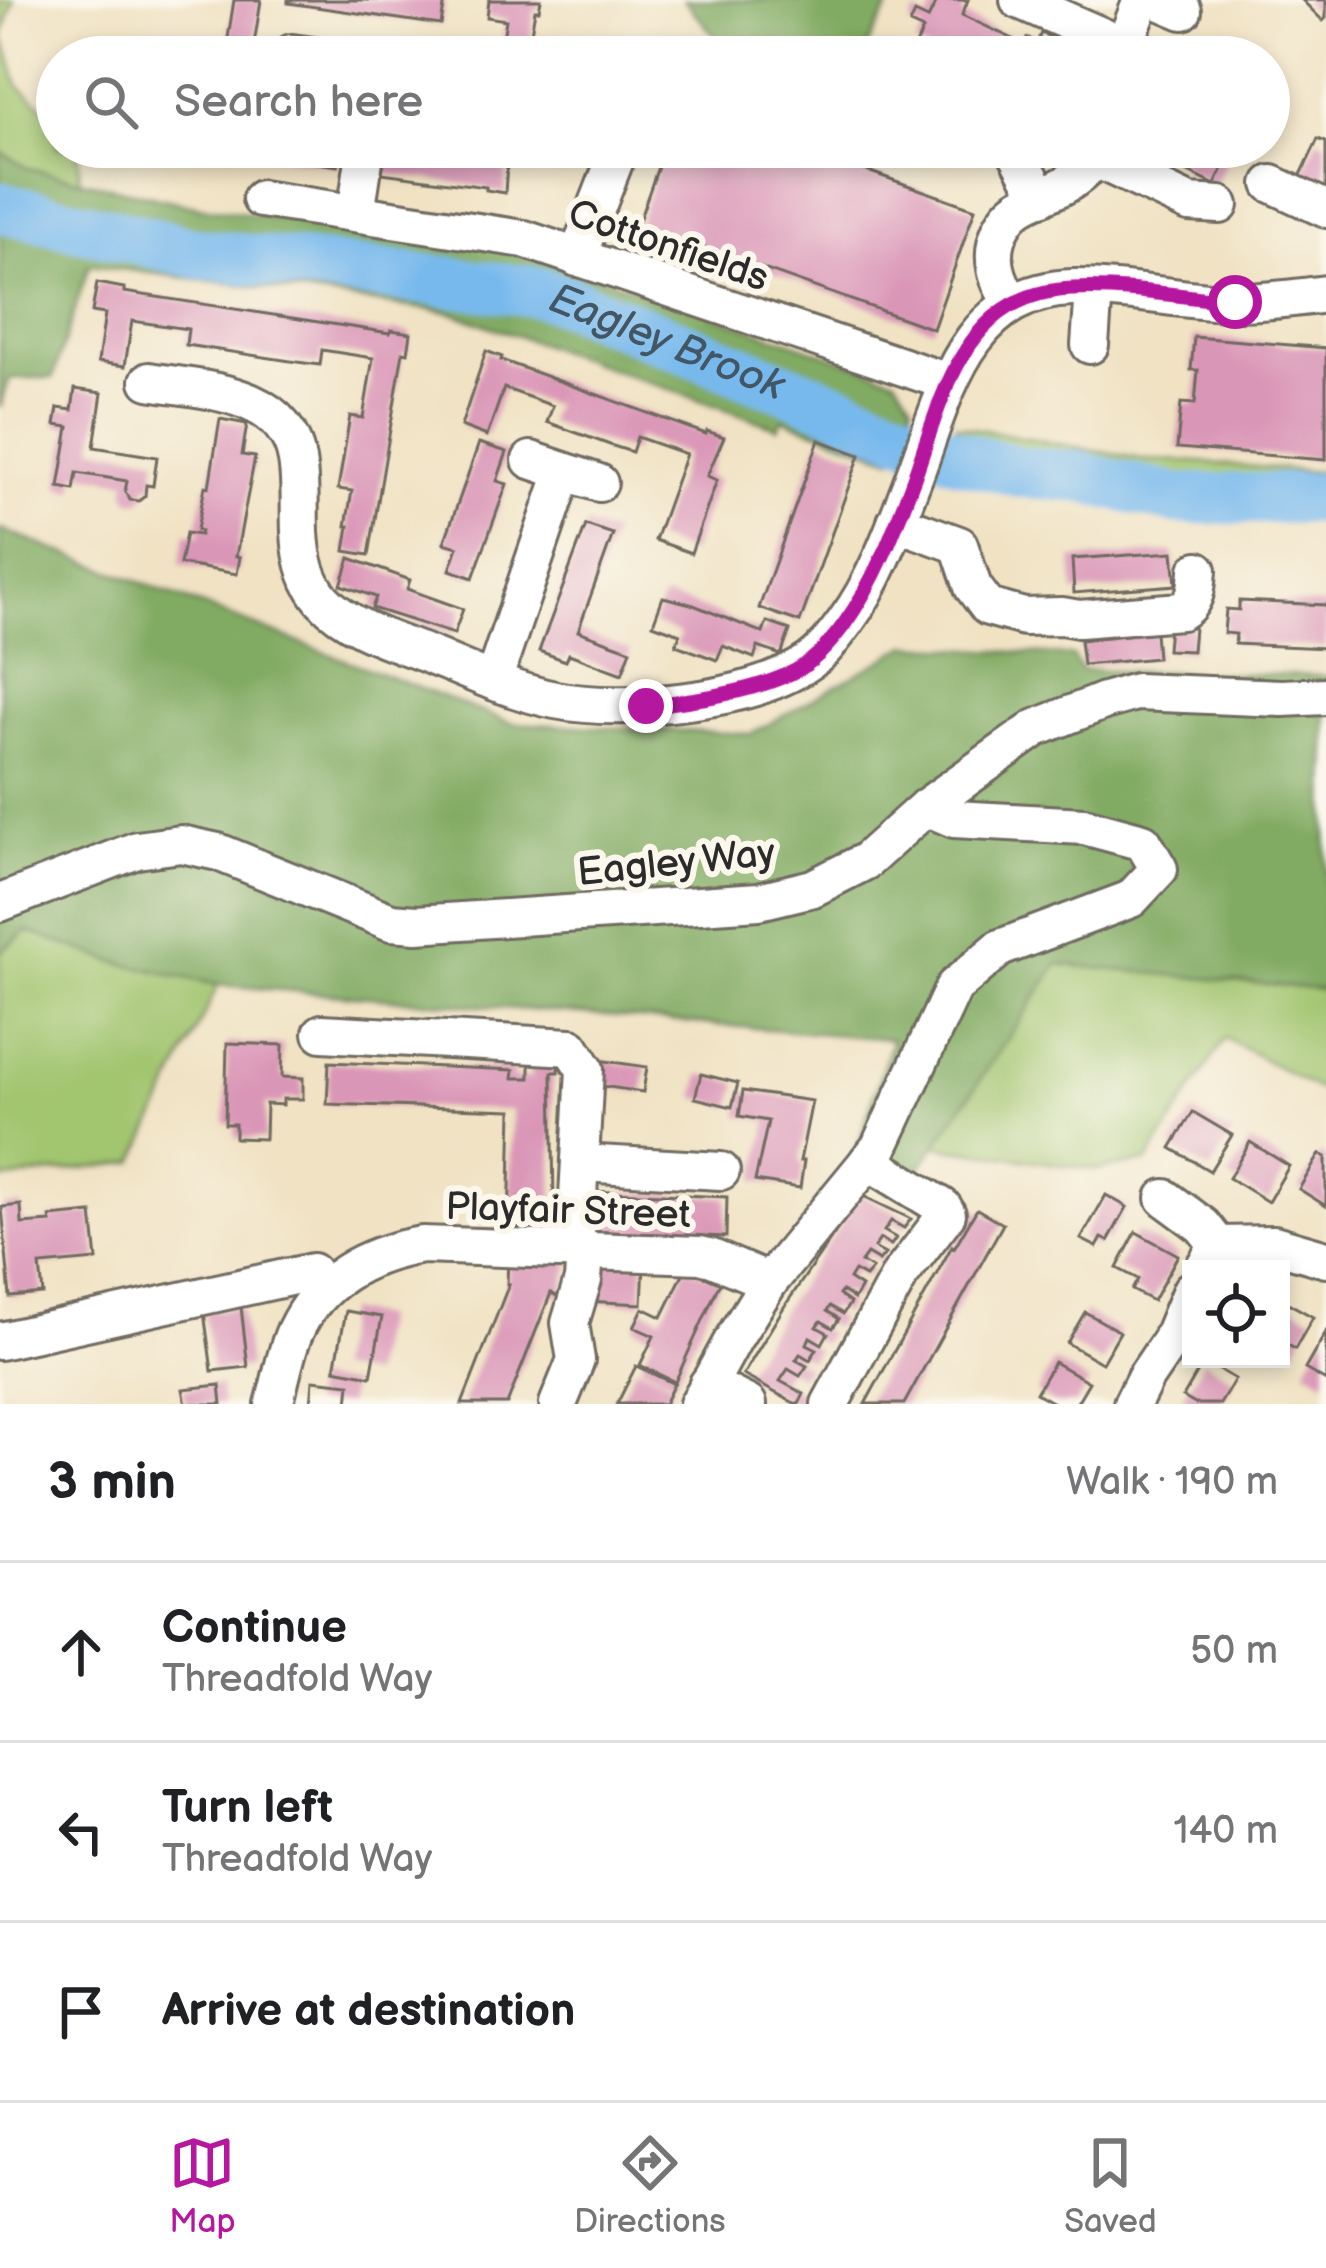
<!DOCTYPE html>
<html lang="en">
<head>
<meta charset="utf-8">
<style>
  :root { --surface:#fff; --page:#f2f2f2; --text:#202124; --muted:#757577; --line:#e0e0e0; --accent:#b5179e }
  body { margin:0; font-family:"Balsamiq Sans",sans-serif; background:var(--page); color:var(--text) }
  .controls { position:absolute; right:36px; bottom:36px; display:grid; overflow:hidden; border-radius:0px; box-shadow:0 6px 18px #0003 }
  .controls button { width:108px; height:108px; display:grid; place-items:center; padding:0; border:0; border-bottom:3px solid var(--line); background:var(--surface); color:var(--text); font:60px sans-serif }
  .stop { position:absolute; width:36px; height:36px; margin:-27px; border:9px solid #b5179e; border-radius:50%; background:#fff }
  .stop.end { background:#b5179e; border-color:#fff; box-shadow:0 3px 12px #0008 }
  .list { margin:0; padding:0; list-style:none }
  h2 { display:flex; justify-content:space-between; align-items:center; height:156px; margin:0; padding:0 48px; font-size:51px }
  h2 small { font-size:39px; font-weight:400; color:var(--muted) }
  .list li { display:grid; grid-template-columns:78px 1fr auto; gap:36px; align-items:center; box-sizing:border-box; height:180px; padding:0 48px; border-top:3px solid var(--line) }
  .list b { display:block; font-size:45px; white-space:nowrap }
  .list p { margin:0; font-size:39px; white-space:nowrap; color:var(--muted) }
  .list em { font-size:39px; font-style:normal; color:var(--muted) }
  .icon { flex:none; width:66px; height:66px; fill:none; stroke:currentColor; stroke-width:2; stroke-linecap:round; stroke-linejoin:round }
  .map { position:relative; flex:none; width:1326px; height:1404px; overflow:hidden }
  .search { position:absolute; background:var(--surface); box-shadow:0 6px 18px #0003; left:36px; right:36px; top:36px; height:132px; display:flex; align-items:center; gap:30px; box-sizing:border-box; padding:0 42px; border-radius:66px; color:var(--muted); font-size:45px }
  .sheet { height:696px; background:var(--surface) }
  nav { display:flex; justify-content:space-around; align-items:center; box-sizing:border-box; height:168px; border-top:3px solid var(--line); background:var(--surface); font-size:33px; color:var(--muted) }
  nav a { display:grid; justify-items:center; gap:6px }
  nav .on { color:var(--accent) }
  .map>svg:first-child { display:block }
  .green { fill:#a2c56f; stroke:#66784d; stroke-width:3 }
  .forest { fill:#81aa62; stroke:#566a46; stroke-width:3 }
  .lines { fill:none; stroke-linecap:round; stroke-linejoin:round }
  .river { stroke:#78b9ed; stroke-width:51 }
  .building { fill:#da96b7 }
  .minor-casing { stroke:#706b60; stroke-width:42 }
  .minor { stroke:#fff; stroke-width:36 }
  .route { stroke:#b5179e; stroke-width:15 }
  .labels { text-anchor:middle; stroke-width:12; stroke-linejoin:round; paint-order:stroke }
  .street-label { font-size:39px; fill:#2b2b2b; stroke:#fbf7ec }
  .water-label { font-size:42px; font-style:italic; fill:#425665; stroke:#fbf7ec }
</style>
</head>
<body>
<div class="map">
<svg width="1326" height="1404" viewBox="0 0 1326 1404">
  <rect width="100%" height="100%" fill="#fbf7ec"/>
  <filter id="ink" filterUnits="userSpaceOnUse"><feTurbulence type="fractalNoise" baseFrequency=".00833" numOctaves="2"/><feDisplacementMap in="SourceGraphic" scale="24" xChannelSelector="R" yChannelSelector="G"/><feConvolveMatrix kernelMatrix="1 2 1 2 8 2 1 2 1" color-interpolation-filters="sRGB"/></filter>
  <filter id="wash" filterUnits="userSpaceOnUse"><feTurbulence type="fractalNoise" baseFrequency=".004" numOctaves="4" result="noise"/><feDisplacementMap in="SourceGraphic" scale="48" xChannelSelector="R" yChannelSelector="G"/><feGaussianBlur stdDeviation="2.7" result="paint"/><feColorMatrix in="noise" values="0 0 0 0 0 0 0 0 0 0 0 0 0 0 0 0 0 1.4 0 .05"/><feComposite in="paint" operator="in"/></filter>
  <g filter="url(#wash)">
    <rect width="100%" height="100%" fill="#f0e2c3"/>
    <g class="green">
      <polygon points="0,0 14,0 3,35 18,85 57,119 57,147 78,147 80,181 27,168 0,151"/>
      <polygon points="956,425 1146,460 1188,461 1326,473 1326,515 1276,509 1223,519 1203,509 1141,508 1126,498 937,469"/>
      <polygon points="27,931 112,961 218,985 135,1162 0,1180 0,952"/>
      <polygon points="1057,964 1326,990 1326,1094 1225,1038 1147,1162 1097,1170 935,1146"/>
    </g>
    <g class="forest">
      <polygon points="684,0 893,0 861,57 733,57"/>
      <polygon points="0,151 27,168 199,207 521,250 896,378 913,403 893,458 783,419 779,428 449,312 89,265 53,378 10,378 0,408"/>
      <polygon points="0,529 511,723 751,734 908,645 1072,656 1081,670 1326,676 1326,990 1058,964 911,1182 851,1167 892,1039 218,985 112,961 27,931 0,952"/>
    </g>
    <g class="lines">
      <path class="river" id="s1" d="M0 207 200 254 539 292 560 298 962 457 1021 472 1080 477 1176 499 1326 498"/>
    </g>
    <g id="blocks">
      <g class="building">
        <polygon points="234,0 261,0 252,57 225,57"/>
        <polygon points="288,0 445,0 441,25 288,3"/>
        <polygon points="489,0 541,0 539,10 535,10 527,57 500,57 506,20 487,17"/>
        <polygon points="937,0 968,0 962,15 1024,44 1027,38 1037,42 1041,33 1058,41 1050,57 953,57 944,53 942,57 916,45 923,30 910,24 915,13 928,19"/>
        <polygon points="1302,0 1326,0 1326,18 1323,21"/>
        <polygon points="1318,139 1326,142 1326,192 1299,179"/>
        <polygon points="215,147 341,147 338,166 235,151 234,154 215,151"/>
        <polygon points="386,147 485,147 484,159 507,163 505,193 486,190 486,187 382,173"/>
        <polygon points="665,147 800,147 975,209 933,329 682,240 672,268 628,252"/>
        <polygon points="1137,147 1233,147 1215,185 1180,168 1183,161 1156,148 1153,155"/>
        <polygon points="97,283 124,288 124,292 390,333 391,330 411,333 408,353 403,352 369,555 345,551 349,526 346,526 352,491 338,489 350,416 363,418 373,358 322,350 320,365 297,362 186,345 188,329 132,321 125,366 98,362 105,314 92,312"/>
        <polygon points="1194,337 1326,348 1326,460 1177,448 1181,403 1195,404 1198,370 1191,370"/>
        <polygon points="486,351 502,357 501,360 706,434 707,431 724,437 707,476 717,480 691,553 655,540 686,454 637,437 632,452 610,445 547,422 553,406 504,388 487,436 461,426"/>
        <polygon points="75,389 102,393 94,447 157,457 153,486 146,485 145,496 139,501 130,500 125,492 127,481 77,473 74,490 59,487 69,427 55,425 58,408 72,410"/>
        <polygon points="220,419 247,424 242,455 255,457 236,556 240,557 237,574 180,564 186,533 200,535 201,531 197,530 205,486 209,487"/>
        <polygon points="819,440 860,455 800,622 759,608"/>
        <polygon points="479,443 507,452 497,481 507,484 473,578 450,570 458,547 444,543"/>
        <polygon points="586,525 613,534 578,631 631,650 622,674 569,654 566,661 539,651"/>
        <polygon points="1173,552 1176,585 1074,593 1072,559"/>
        <polygon points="350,558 410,580 407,589 463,609 454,634 372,608 376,597 341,585"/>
        <polygon points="663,597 691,604 763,633 767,622 790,630 781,655 758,647 754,658 723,646 717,660 676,645 680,634 653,624"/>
        <polygon points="1239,601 1326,605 1326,648 1235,644 1236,634 1224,633 1226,609 1239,610"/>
        <polygon points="1169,626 1194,628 1192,651 1167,650"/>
        <polygon points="1155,632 1157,658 1083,665 1080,640"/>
        <polygon points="227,1043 283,1045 282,1077 303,1078 303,1099 283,1099 283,1105 266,1104 265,1139 235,1138 235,1124 225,1124"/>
        <polygon points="530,1053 559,1054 559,1072 552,1072 554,1205 570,1205 570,1229 509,1226 512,1110 327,1104 329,1062 514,1070 513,1078 530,1078"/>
        <polygon points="598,1060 647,1067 643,1092 595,1085"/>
        <polygon points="701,1074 738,1083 732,1107 695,1098"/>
        <polygon points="743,1091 812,1101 800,1161 804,1161 800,1188 755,1181 768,1121 739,1116"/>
        <polygon points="1193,1112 1232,1135 1210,1171 1171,1148"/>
        <polygon points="1250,1142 1289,1166 1268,1202 1229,1178"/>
        <polygon points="1320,1154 1326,1157 1326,1206 1299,1189"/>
        <polygon points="589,1191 727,1197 726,1237 587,1231"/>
        <polygon points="861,1195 911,1219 904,1228 891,1221 884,1231 896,1238 891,1245 880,1239 874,1248 885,1254 879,1261 867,1254 861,1262 872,1269 865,1277 854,1271 849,1279 861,1287 854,1299 842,1291 839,1295 850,1303 843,1314 830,1306 827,1311 839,1319 833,1328 821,1321 817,1327 828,1333 822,1344 810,1337 807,1344 817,1349 810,1360 800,1354 796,1360 807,1366 800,1376 788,1369 780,1381 804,1394 799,1404 796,1404 743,1375 784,1307"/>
        <polygon points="1106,1195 1127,1207 1108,1241 1102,1238 1097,1247 1081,1239"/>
        <polygon points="21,1205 22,1224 51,1222 50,1217 92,1213 97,1260 40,1265 43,1294 10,1297 2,1207"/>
        <polygon points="977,1209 1003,1224 904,1404 865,1404 952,1246 954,1248"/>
        <polygon points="1136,1232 1178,1255 1153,1301 1132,1290 1138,1279 1117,1268"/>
        <polygon points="508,1257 571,1259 560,1298 551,1293 507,1404 462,1404 509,1284 507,1284"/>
        <polygon points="587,1261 644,1264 642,1304 585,1301"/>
        <polygon points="686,1268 721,1280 675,1382 640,1365 654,1336 634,1327 643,1308 662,1317"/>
        <polygon points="1281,1299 1313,1317 1295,1349 1281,1341"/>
        <polygon points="241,1307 248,1367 212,1371 204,1312"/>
        <polygon points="346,1311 382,1317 371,1376 335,1369"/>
        <polygon points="1085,1312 1120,1332 1102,1363 1067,1343"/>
        <polygon points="1326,1332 1326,1381 1305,1369"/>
        <polygon points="1204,1361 1235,1379 1220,1404 1195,1404 1183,1397"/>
        <polygon points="1054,1362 1089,1382 1076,1404 1055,1404 1036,1393"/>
        <polygon points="636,1366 674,1384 664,1404 617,1404"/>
        <polygon points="313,1380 350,1384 348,1404 311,1404"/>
        <polygon points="220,1385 222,1404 186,1404 183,1389"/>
      </g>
    </g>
  </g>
  <g filter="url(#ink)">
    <use href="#blocks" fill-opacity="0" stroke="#706b60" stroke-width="3"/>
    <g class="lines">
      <g class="minor-casing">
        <g id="minor">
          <polyline points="1019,0 1124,46"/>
          <polyline points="1157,0 1183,11"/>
          <polyline points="292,53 320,57"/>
          <polyline points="1120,57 1142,0"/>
          <polyline points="1014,147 1041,197"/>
          <polyline points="1096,159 1189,203 1220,205"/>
          <polyline points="1272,184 1326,209"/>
          <polyline points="261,199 524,239 948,382"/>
          <polyline points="356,213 366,147"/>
          <polyline points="577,258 620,147"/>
          <path d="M1011 303C1005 292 998 280 996 268 991 243 1003 214 1026 203 1048 192 1066 188 1084 171 1093 162 1096 159 1098 147"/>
          <polyline points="1090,345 1094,290"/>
          <path d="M149 381C203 390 286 391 297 460 301 483 299 508 300 532 301 555 307 582 323 600 348 628 393 641 427 654 468 671 511 691 555 700 624 713 752 703 810 661 825 650 835 636 846 621 876 580 894 529 912 482 944 400 963 291 1073 288 1127 287 1182 302 1236 302 1266 302 1296 298 1326 294"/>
          <polyline points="531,460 599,483"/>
          <path d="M896 522 959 545 973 587 988 607 1024 617 1062 616 1079 619 1181 611C1196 603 1197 586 1198 570"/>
          <polyline points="493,681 564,472"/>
          <polyline points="0,903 137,850 181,844 218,852 391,922 417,924 759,901 813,888 866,861 926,807 1036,728 1104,701 1136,692 1282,698 1326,696"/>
          <polyline points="322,1033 571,1047 585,1069 575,1251"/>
          <polyline points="580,1163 721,1171"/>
          <polyline points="1165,1198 1203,1226 1218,1245"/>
          <polyline points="1203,1269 1218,1245 1274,1244 1326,1259"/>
          <polyline points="0,1341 312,1272"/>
          <polyline points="708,1384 748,1404"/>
          <path d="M274 1404C281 1381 285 1353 295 1331 319 1279 367 1254 422 1245L700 1255 712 1258 769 1282"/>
          <polyline points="558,1404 576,1360 570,1323 583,1280 585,1251"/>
          <polyline points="698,1404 734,1338 769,1282 879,1148 954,987 1000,948 1131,899 1159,869 1143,842 1084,826 954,819 926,807"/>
          <polyline points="830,1404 900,1275 947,1214 943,1207 868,1161"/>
          <polyline points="1132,1404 1145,1378 1170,1341 1191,1290"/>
        </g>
      </g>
      <use href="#minor" class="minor"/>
    </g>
  </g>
  <g class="lines" filter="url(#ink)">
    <path class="route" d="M646 706C693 700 745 694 789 674 812 664 828 646 843 626 875 582 895 529 914 478 938 411 958 318 1035 295 1084 279 1182 297 1235 302"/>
  </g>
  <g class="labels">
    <g class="street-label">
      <text transform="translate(669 244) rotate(19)" y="14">Cottonfields</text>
      <text transform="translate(676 861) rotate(-6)" y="14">Eagley Way</text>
      <text transform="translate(568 1209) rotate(2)" y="14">Playfair Street</text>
    </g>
    <g class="water-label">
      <text dy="15" stroke="none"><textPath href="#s1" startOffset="684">Eagley Brook</textPath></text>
    </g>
  </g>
</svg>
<div class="controls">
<button><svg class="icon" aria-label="locate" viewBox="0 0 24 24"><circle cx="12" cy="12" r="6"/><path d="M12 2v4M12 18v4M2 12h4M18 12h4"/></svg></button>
</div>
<div class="stop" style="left:1235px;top:302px"></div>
<div class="stop end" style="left:646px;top:706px"></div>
<div class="search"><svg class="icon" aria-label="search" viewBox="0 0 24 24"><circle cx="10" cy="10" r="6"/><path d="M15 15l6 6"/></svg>Search here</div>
</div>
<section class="sheet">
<h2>3 min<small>Walk · 190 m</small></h2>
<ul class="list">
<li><svg class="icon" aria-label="ahead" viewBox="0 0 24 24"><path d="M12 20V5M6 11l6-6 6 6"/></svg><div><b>Continue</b><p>Threadfold Way</p></div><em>50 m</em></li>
<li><svg class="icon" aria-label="left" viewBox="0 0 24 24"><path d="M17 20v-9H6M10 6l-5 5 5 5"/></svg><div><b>Turn left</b><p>Threadfold Way</p></div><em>140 m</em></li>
<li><svg class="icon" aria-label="arrive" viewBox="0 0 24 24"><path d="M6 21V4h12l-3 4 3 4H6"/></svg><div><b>Arrive at destination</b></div></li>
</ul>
</section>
<nav>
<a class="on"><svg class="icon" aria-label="map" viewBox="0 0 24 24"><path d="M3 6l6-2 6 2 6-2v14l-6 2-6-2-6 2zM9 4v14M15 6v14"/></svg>Map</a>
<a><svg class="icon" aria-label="directions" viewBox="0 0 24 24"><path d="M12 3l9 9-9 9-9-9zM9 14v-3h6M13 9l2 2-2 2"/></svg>Directions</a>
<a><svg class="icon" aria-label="saved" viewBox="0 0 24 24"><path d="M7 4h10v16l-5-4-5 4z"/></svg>Saved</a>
</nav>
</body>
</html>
